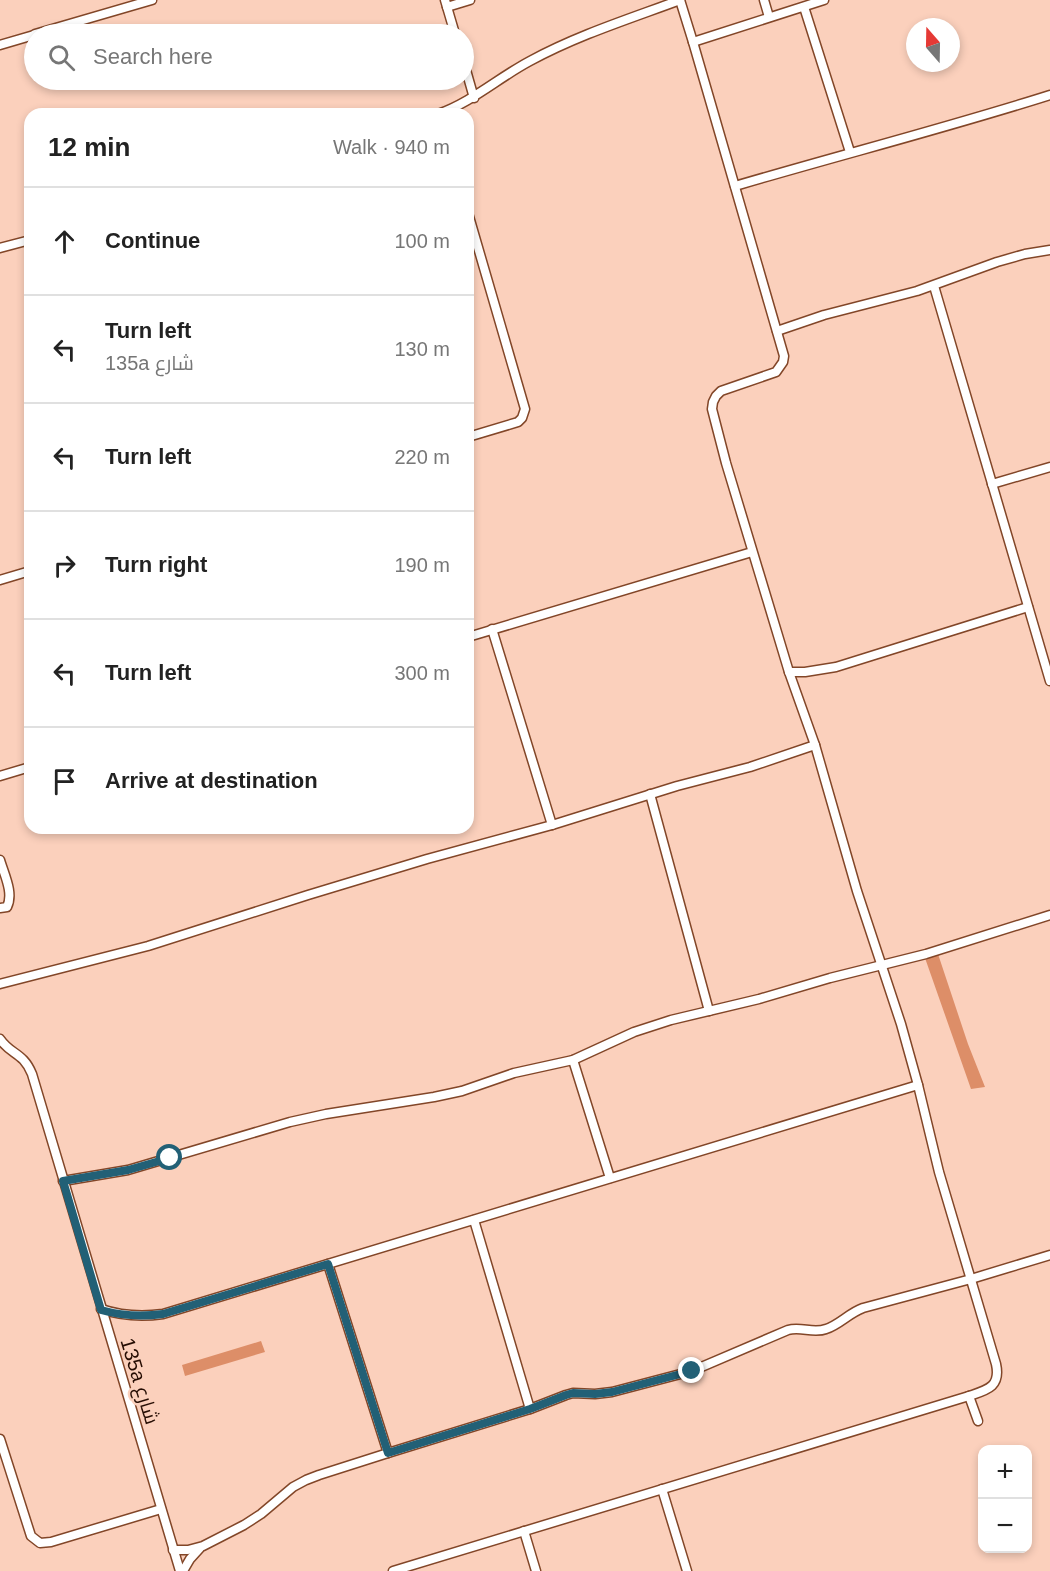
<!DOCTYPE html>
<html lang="en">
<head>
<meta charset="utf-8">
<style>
  :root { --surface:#fff; --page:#f6f6f6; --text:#222; --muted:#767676; --line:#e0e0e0 }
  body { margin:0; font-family:Helvetica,Cairo,sans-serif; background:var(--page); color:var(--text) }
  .controls { position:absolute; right:18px; bottom:18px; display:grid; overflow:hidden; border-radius:12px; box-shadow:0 3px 9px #0003 }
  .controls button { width:54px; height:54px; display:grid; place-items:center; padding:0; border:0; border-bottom:2px solid var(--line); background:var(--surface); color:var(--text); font:30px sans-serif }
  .compass { position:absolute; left:906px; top:18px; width:54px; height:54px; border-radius:50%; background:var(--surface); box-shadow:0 3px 9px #0003; rotate:340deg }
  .stop { position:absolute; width:18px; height:18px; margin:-14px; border:4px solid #226076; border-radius:50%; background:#fff }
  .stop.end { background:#226076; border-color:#fff; box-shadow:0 2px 6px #0008 }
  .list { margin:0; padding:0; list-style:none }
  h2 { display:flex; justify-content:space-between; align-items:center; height:78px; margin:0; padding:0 24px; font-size:26px }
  h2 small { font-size:20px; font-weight:400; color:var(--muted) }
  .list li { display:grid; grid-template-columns:39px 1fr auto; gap:18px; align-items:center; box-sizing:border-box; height:108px; padding:0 24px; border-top:2px solid var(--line) }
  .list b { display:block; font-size:22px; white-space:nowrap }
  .list p { margin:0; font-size:20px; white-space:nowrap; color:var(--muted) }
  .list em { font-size:20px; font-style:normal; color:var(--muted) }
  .icon { flex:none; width:33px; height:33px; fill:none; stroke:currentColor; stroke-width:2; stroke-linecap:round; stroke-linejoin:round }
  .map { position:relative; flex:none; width:1050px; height:1571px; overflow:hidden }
  .search { position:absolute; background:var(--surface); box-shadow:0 3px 9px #0003; left:24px; top:24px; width:450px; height:66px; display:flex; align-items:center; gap:15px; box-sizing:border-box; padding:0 21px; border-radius:33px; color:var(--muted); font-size:22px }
  .panel { position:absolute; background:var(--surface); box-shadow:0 3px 9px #0003; left:24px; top:108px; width:450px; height:726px; border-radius:18px }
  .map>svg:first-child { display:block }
  .forest { fill:#dd8e68 }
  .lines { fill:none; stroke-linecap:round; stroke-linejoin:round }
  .minor-casing { stroke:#824628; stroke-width:11 }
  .minor { stroke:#fff; stroke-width:8 }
  .route { stroke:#226076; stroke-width:8 }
  .labels { text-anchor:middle; stroke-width:5; stroke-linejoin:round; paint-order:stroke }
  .street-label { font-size:20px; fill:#260d03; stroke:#fbd0bc }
</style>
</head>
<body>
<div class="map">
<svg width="1050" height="1571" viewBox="0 0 1050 1571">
  <rect width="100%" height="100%" fill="#fbd0bc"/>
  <g class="forest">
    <polygon points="938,954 968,1044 985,1087 971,1089 925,958"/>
    <polygon points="261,1341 265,1352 185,1376 182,1365"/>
  </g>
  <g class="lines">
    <g class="minor-casing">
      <g id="minor">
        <polyline points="445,0 455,34"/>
        <polyline points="764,0 769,17"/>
        <polyline points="447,7 470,0"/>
        <polyline points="804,7 850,152"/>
        <polyline points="35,34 152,0"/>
        <polyline points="693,42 824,0"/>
        <polyline points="0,45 34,35"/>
        <polyline points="464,63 474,98"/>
        <path d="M438 114C472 102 498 78 530 61 578 35 629 19 680 0"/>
        <path d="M735 186C840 155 946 128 1050 95"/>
        <polyline points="468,213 525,409 522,418 518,422 468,437"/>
        <polyline points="0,248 30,240"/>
        <polyline points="934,286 1050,681"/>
        <polyline points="777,331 824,315 917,291 997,262 1025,254 1050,250"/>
        <polyline points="992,484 1050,467"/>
        <polyline points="0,580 30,571"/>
        <polyline points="492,629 552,825"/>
        <polyline points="468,637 752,552"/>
        <polyline points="789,672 805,672 836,667 1028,607"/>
        <polyline points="0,776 30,767"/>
        <polyline points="650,794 709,1011"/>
        <path d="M0 860C4 874 14 893 7 907L0 908"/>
        <polyline points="0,984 148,946 308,895 427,859 552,825 677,786 750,767 815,745"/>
        <path d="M0 1039C11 1055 23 1052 32 1074L180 1571"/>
        <polyline points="573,1060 610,1178"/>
        <polyline points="63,1181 128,1170 290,1122 326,1114 434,1097 462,1091 514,1073 573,1060 634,1032 671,1020 759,999 830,978 926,954 1050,915"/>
        <polyline points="474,1220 530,1409"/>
        <polyline points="328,1264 388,1453"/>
        <path d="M101 1309C122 1316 141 1317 163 1314L918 1085"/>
        <polyline points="969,1396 978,1421"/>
        <polyline points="0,1439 31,1536 40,1543 51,1542 161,1509"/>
        <polyline points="662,1489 687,1571"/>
        <polyline points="524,1531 536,1571"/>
        <path d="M173 1550H188L203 1546 244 1525 261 1514 293 1487 306 1480 319 1475 388 1453 530 1409 566 1395 573 1393 595 1394 612 1392 692 1371 788 1330C801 1326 813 1334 826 1329 839 1325 849 1313 863 1308L971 1279 1050 1255"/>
        <polyline points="183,1571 190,1559 200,1548"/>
        <path d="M393 1571 969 1396C987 1390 1001 1387 996 1364L939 1172 918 1085 901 1024 857 891 815 745 789 672 726 463 712 409 713 402 716 396 721 391 776 372 783 362 784 356 693 42 680 0"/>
      </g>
    </g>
    <use href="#minor" class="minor"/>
  </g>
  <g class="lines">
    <path class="route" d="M170 1158 128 1170 63 1181 101 1310C122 1316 141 1317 163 1314L328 1264 388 1453 530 1409 566 1395 573 1393 595 1394 612 1392 692 1371"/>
  </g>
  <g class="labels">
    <g class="street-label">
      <text transform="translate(140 1381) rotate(73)" y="7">135a شارع</text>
    </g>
  </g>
</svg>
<div class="controls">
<button>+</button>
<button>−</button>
</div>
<svg class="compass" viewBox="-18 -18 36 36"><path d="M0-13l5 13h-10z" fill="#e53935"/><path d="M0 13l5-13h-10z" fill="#767676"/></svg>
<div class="stop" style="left:170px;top:1158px"></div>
<div class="stop end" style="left:692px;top:1371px"></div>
<div class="search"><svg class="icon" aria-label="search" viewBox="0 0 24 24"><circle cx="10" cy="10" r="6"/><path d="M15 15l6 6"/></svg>Search here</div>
<section class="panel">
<h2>12 min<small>Walk · 940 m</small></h2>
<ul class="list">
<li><svg class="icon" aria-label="ahead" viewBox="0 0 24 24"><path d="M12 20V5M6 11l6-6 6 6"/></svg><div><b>Continue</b></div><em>100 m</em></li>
<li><svg class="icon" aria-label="left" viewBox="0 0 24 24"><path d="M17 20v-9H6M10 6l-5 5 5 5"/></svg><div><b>Turn left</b><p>135a شارع</p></div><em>130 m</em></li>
<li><svg class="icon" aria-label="left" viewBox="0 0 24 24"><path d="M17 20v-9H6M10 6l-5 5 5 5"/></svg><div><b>Turn left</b></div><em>220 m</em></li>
<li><svg class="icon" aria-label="right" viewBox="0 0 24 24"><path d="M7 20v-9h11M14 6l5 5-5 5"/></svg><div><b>Turn right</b></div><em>190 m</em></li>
<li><svg class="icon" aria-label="left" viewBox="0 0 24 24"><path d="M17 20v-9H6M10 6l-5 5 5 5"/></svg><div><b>Turn left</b></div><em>300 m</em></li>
<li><svg class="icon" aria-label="arrive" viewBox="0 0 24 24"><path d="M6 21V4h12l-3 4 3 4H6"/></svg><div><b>Arrive at destination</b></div></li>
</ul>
</section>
</div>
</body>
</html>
